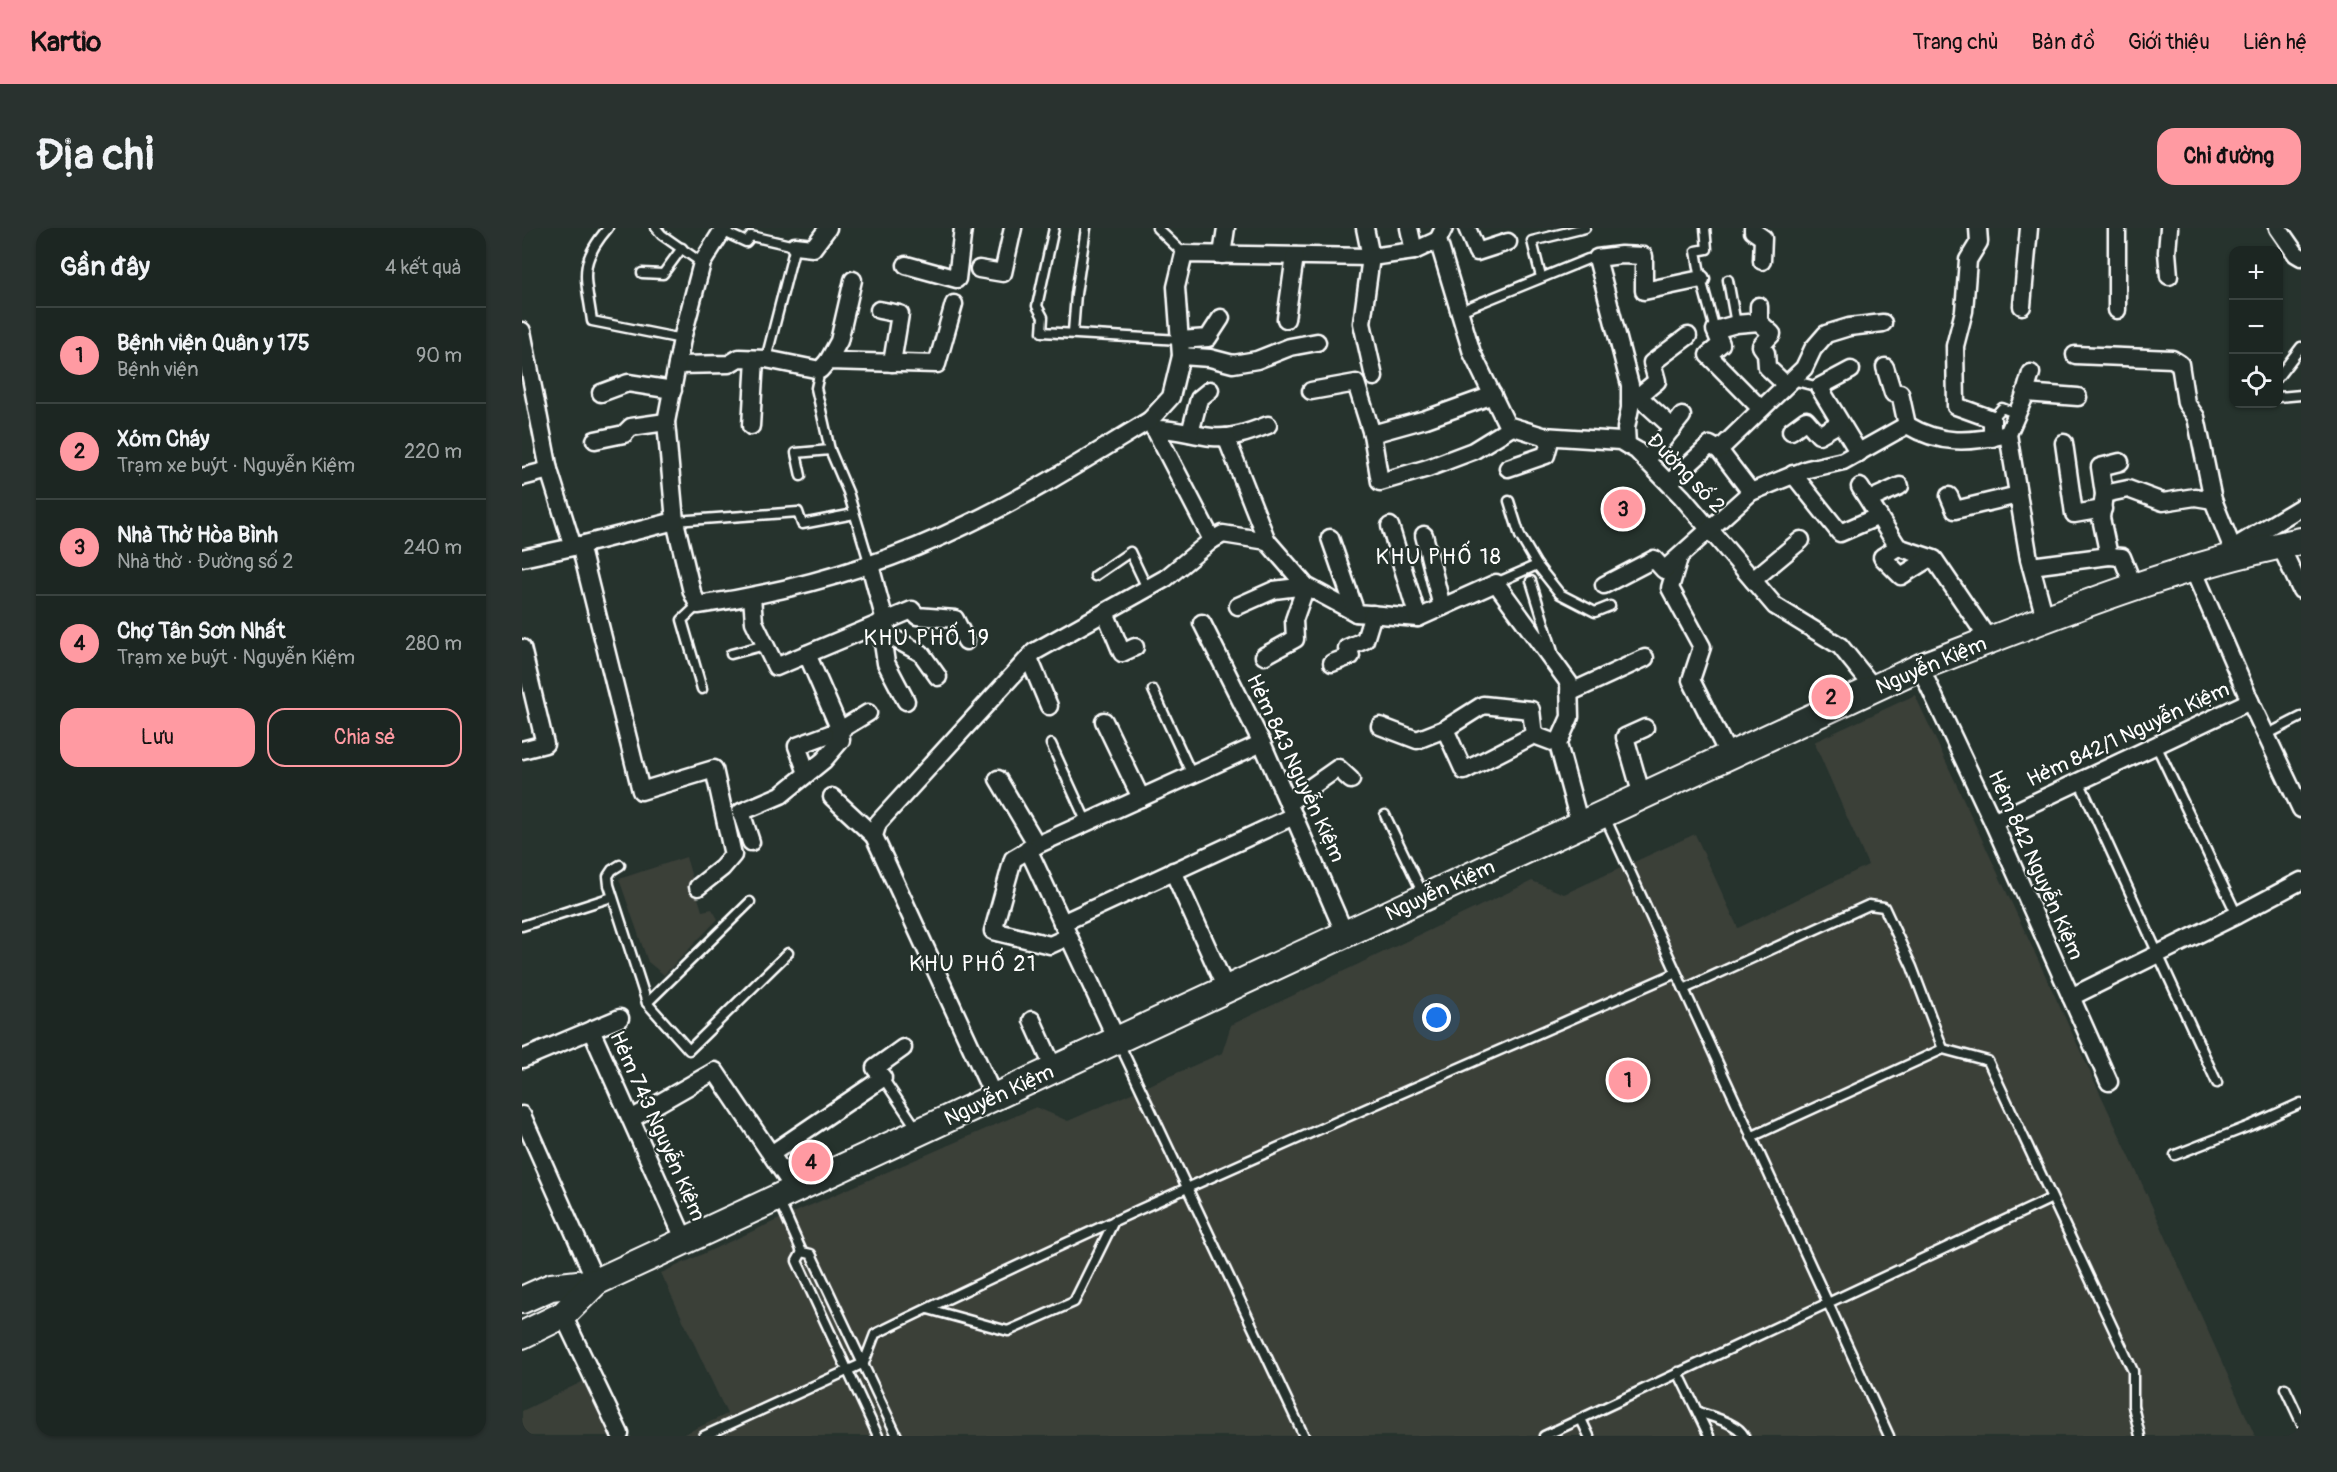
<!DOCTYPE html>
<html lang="vi">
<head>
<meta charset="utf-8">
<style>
  :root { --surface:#1c2622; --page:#29322f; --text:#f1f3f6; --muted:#a0a5a5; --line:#3a4340; --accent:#ff9aa2 }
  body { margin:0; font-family:Pangolin,sans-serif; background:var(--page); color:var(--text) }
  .controls { position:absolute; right:18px; top:18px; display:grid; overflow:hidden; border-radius:12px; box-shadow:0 2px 4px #0004 }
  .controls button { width:54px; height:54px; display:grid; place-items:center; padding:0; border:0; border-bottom:2px solid var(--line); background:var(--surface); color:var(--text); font:30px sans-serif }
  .you { position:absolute; left:915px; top:790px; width:21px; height:21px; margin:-15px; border:4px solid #fff; border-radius:50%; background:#1a73e8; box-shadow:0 0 0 9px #1a73e833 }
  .badge { display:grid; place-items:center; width:39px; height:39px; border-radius:50%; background:var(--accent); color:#111; font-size:20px; font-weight:700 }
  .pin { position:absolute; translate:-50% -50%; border:3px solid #fff; box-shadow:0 2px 6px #0006 }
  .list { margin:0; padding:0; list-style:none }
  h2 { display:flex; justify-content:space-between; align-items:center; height:78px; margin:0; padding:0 24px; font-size:26px }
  h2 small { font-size:20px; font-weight:400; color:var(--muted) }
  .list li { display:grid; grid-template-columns:39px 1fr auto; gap:18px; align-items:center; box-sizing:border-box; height:96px; padding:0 24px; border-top:2px solid var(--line) }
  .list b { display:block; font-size:22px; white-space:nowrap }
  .list p { margin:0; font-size:20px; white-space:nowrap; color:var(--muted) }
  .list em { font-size:20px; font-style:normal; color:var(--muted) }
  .actions { display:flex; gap:12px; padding:18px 24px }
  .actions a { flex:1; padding:14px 0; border:2px solid var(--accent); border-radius:18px; text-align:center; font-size:21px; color:var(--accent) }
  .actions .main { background:var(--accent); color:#111 }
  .icon { flex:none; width:33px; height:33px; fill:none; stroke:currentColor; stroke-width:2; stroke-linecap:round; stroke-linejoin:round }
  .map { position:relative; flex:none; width:1779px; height:1208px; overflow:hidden; border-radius:18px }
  header { display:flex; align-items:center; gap:36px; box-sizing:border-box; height:84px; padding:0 30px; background:var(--accent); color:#111 }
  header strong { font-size:28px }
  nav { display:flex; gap:33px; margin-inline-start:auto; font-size:21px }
  .intro { display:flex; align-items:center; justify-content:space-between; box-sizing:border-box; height:144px; padding:0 36px }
  h1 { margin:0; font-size:42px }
  .button { padding:15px 27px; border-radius:18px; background:var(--accent); color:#111; font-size:21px; font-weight:700 }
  main { display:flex; gap:36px; padding:0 36px }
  aside { flex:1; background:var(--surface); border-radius:18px; box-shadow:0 2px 4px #0004 }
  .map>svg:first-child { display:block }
  .built { fill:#3a3f39 }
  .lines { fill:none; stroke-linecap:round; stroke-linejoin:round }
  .lane-casing { stroke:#fff; stroke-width:13 }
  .street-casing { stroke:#fff; stroke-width:21 }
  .primary-casing { stroke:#fff; stroke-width:30 }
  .lane { stroke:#26332d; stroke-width:8 }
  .street { stroke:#26332d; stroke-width:16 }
  .primary { stroke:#26332d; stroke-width:26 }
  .labels { text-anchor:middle; stroke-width:4.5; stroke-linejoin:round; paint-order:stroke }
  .street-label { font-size:21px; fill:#fff; stroke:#26332d }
  .neighbourhood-label { font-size:22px; letter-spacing:1.5px; fill:#fff; stroke:#26332d }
</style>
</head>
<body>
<header>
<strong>Kartio</strong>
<nav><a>Trang chủ</a><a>Bản đồ</a><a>Giới thiệu</a><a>Liên hệ</a></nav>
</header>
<div class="intro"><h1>Địa chỉ</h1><a class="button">Chỉ đường</a></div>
<main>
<aside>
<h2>Gần đây<small>4 kết quả</small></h2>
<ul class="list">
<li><span class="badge">1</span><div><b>Bệnh viện Quân y 175</b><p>Bệnh viện</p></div><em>90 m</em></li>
<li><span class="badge">2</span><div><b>Xóm Cháy</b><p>Trạm xe buýt · Nguyễn Kiệm</p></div><em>220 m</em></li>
<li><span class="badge">3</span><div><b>Nhà Thờ Hòa Bình</b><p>Nhà thờ · Đường số 2</p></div><em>240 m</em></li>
<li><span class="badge">4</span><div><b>Chợ Tân Sơn Nhất</b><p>Trạm xe buýt · Nguyễn Kiệm</p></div><em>280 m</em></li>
</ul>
<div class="actions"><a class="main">Lưu</a><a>Chia sẻ</a></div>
</aside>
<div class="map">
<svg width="1779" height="1208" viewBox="0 0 1779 1208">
  <rect width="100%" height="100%" fill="#26332d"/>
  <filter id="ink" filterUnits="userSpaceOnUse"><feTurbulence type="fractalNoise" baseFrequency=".0167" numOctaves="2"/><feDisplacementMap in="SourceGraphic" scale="12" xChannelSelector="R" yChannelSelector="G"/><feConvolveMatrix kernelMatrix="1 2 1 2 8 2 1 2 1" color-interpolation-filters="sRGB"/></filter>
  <g filter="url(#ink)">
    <g class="built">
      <polygon points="1393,467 1617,949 1733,1208 158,1208 205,1186 139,1045 264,988 514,879 546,893 700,825 709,797 1010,653 1042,666 1173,606 1216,700 1346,637 1292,514"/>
      <polygon points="164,629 180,683 190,681 196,691 142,747 126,734 97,651"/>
      <polygon points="66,1151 92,1208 0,1208 0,1183"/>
    </g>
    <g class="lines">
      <g class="lane-casing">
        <g id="lane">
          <path d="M86 0C55 36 64 49 70 93L160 111"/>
          <polyline points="134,0 140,7 180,35"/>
          <polyline points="532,0 515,78 521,89 520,104 658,112"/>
          <polyline points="635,0 662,26"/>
          <polyline points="1183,0 1185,21 1174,23 1179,51 1193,102"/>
          <polyline points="200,3 224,14 229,8 273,18 244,131"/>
          <polyline points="120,45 141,46 160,20"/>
          <polyline points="1019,49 1010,13 1063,0"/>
          <polyline points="1206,52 1214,96"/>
          <polyline points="938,83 1066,31"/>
          <polyline points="551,104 554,66 564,0"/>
          <polyline points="298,142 294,160 308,222 326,264 348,337"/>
          <polyline points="1756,149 1779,119"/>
          <polyline points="1270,152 1297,159"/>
          <polyline points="1756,169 1779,167"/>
          <polyline points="1470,191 1480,180 1495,186"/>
          <polyline points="279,248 274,225 308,222"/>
          <polyline points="987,273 998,308 1015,337"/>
          <polyline points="153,293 276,284 280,296 332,286"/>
          <polyline points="573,348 608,324 625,360"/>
          <polyline points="1009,353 1031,424"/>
          <polyline points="974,355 1015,337 1038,366 1073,384 1088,378"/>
          <polyline points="176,377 160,392 180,461"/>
          <polyline points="209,426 243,417"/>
          <polyline points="631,462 670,547"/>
          <polyline points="1744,507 1779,489"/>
          <polyline points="529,516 565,595"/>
          <polyline points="1634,517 1715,687"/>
          <polyline points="1557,553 1695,855"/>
          <polyline points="863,587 901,666"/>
          <polyline points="1083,589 1367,1208"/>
          <polyline points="98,637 90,642 86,648 87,657 125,775 167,822 266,725"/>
          <polyline points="0,698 90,669"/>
          <polyline points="1162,761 1347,677 1362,679 1390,739 1421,821"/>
          <polyline points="125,775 228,674"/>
          <polyline points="597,815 782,1208"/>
          <polyline points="361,850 395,901"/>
          <polyline points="1229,909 1421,821 1466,833 1611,1143 1611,1178 1618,1208"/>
          <polyline points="1653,927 1730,897 1779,875"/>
          <polyline points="257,972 280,1024 289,1026 375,1208"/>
          <polyline points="280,1024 275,1033 356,1208"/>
          <polyline points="406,1081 486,1103 552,1074 592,993"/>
          <polyline points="1156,1144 1187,1208"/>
          <polyline points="1763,1160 1779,1194"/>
          <path d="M1176 1184C1190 1189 1216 1195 1222 1208"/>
          <polyline points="1059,1191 1067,1208"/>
          <path d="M182 1208 342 1135 353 1106C616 977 886 863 1154 745"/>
          <polyline points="1022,1208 1528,971"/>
        </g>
      </g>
      <g class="street-casing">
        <g id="street">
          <polyline points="843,0 849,29 840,95 852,149"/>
          <polyline points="887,0 892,23"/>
          <polyline points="922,0 916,12 950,125 985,197 1021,208 1098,213 1114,222 1160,269 1253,378 1318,418 1352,460"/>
          <polyline points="945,0 955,24 986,14"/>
          <polyline points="1231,0 1231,3 1241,10 1240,33"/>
          <polyline points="1456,0 1457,14 1446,32 1442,83 1433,118 1434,178 1470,191 1470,210"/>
          <polyline points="1595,0 1595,82"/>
          <polyline points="1756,0 1774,26 1779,29"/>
          <polyline points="916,12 892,23 849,29 662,26 654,59 659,128 649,169 628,192 690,312 701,306 745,313 784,358 834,385 896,390 974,355 1047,455 1048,489 1036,516 1058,597"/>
          <polyline points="273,18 291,20 306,0"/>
          <polyline points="700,27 704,0"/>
          <polyline points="384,37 435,51 441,0"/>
          <polyline points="457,41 481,45 491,0"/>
          <polyline points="1647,48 1645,24 1647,0"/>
          <polyline points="1237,78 1237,94 1250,106 1239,118 1244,125 1245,139 1264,157"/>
          <polyline points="1500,78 1507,0"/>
          <polyline points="357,82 378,86 370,135"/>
          <polyline points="764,91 773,28"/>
          <polyline points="1237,94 1214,96 1193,102 1199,116 1186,127 1239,181"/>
          <polyline points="0,103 27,242 51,319"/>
          <polyline points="658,112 686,110 699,90"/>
          <polyline points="1553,127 1650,131 1658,136 1664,175 1674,189 1691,272 1714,329"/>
          <polyline points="659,128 688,130 711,136 735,132 768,119 795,114"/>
          <polyline points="306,133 317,113 331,52"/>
          <polyline points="155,137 207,136 217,130 244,131 298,142 306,133 415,136 432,76"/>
          <polyline points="1363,139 1371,165 1378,165 1385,197"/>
          <polyline points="1329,142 1297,159 1337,225"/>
          <polyline points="1509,145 1501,172 1486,206 1507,331 1523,390"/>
          <polyline points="789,163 834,155 850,206 858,254 906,240 951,223 990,199"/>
          <polyline points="79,165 106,155 151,162"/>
          <polyline points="1503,165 1556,169"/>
          <polyline points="1117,169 1151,200"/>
          <polyline points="1108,175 1135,153 1130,135 1166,108"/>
          <polyline points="229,198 233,131"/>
          <path d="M632 201C652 200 670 207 690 209 710 211 728 204 746 197"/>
          <polyline points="1269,203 1284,192 1297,207 1318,195"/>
          <polyline points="668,205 677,171 688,162"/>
          <polyline points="850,206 904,191 971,167"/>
          <polyline points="704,209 745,313"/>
          <polyline points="73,212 102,206 109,199 144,194"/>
          <polyline points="1542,215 1552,286 1581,281"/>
          <polyline points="1105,217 1104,200 1108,180 1108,157 1075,30 1099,27 1122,28 1122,63 1179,51"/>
          <polyline points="1197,222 1229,264"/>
          <polyline points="1124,233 1160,188"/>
          <polyline points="1598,234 1578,239 1582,266 1579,290 1587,328 1600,329 1612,359"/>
          <polyline points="986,240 1024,227 1029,209"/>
          <polyline points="1271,246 1318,305 1357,288"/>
          <polyline points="0,249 27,242"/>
          <polyline points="1147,255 1188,217 1197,222 1282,140 1291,121 1304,106 1327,99 1361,95"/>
          <polyline points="1338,259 1376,319 1412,331 1467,412"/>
          <polyline points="1582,266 1606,261 1641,274 1673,269 1691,272"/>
          <polyline points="1427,268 1433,282 1496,267"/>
          <polyline points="1347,272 1378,258"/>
          <path d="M153 293 170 364 176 377C268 364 362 337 446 296 509 266 569 228 628 192"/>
          <polyline points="868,298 896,390"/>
          <polyline points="902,307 920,379"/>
          <polyline points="808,310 834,385"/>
          <polyline points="58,317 119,563 192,541 211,627 200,640 176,659"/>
          <polyline points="1758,317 1779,362"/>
          <polyline points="1376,319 1360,329 1379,348 1408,330"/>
          <polyline points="1711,320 1779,279"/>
          <polyline points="0,330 51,319 153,293 144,194 160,111 180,35 202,0"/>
          <polyline points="1157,330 1148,360 1180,419 1169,452 1207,528"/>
          <polyline points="348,337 362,389 358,395 364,435 384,473"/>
          <polyline points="1509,338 1587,328"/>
          <polyline points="1671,341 1728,473 1779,581"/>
          <polyline points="1231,352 1279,312"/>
          <path d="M1082 357 1132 331 1142 342 1229 264 1286 241 1321 233 1385 197C1418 217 1448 215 1486 206"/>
          <polyline points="716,378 752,362 784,358 772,392 773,411 742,428"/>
          <polyline points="583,384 600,425 613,419"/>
          <polyline points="680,395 740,515 823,706"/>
          <polyline points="358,396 371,410 399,425 416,449"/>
          <polyline points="0,420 23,516 0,522"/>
          <polyline points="285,426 390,382 395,388 433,391 444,413"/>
          <polyline points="507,430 527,478"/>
          <polyline points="810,435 829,428 825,420 843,412 851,386"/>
          <polyline points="1398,439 1471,594 1587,854"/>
          <polyline points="1047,465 1123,430"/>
          <polyline points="582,493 619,570"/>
          <polyline points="858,498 895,512 923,501 942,543 1012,507 1036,516"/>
          <polyline points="923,501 961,477 1009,482 1012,507"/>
          <polyline points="285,545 275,518 318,502 346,485"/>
          <polyline points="476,551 515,617 491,631 471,703 528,717 546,709"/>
          <polyline points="1120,568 1103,509 1123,500"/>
          <polyline points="310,569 352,608"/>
          <polyline points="766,575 816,540 829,552"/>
          <polyline points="1471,594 1728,473"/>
          <polyline points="229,614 219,584 259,567 302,532 319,512 318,502 285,426 254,439 232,394 230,369"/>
          <polyline points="515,617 740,515"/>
          <polyline points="506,621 595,812"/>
          <polyline points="651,643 704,761"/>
          <polyline points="540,695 772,588"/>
          <polyline points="1549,769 1715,687 1779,653"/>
          <polyline points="510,792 532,841"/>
          <polyline points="69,802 163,1013"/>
          <polyline points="0,831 98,790"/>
          <polyline points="472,869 352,608 356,595 512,424 644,350 690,312"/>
          <polyline points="0,887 74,1054"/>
          <polyline points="109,891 193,843 273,962"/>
          <polyline points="249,926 361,850 353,840 381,820"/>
          <polyline points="41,1087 98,1206"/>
        </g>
      </g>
      <g class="primary-casing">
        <g id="primary">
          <path d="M0 1072 29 1059 74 1054 1398 439C1523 391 1648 339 1779 313"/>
          <polyline points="0,1107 41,1087 74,1054"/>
        </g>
      </g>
      <use href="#lane" class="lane"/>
      <use href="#street" class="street"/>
      <use href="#primary" class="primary"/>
    </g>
  </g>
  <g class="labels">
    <g class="street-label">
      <text transform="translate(1164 245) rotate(46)" y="7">Đường số 2</text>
      <text transform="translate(1409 437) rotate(-23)" y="7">Nguyễn Kiệm</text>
      <text transform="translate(1606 506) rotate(-25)" y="7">Hẻm 842/1 Nguyễn Kiệm</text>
      <text transform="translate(774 540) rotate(65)" y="7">Hẻm 843 Nguyễn Kiệm</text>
      <text transform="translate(1514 637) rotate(66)" y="7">Hẻm 842 Nguyễn Kiệm</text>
      <text transform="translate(918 662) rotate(-25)" y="7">Nguyễn Kiệm</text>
      <text transform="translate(477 867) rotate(-25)" y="7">Nguyễn Kiệm</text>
      <text transform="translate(136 898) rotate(66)" y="7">Hẻm 743 Nguyễn Kiệm</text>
    </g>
    <g class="neighbourhood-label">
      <text x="917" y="336">KHU PHỐ 18</text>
      <text x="405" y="417">KHU PHỐ 19</text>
      <text x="451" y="743">KHU PHỐ 21</text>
    </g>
  </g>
</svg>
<div class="controls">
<button>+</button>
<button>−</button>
<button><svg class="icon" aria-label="locate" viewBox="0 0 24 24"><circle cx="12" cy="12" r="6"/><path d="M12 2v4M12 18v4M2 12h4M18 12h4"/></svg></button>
</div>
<div class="you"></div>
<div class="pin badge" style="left:1106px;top:852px">1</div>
<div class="pin badge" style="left:1309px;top:469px">2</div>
<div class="pin badge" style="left:1101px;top:281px">3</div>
<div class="pin badge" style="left:289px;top:934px">4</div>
</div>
</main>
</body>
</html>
